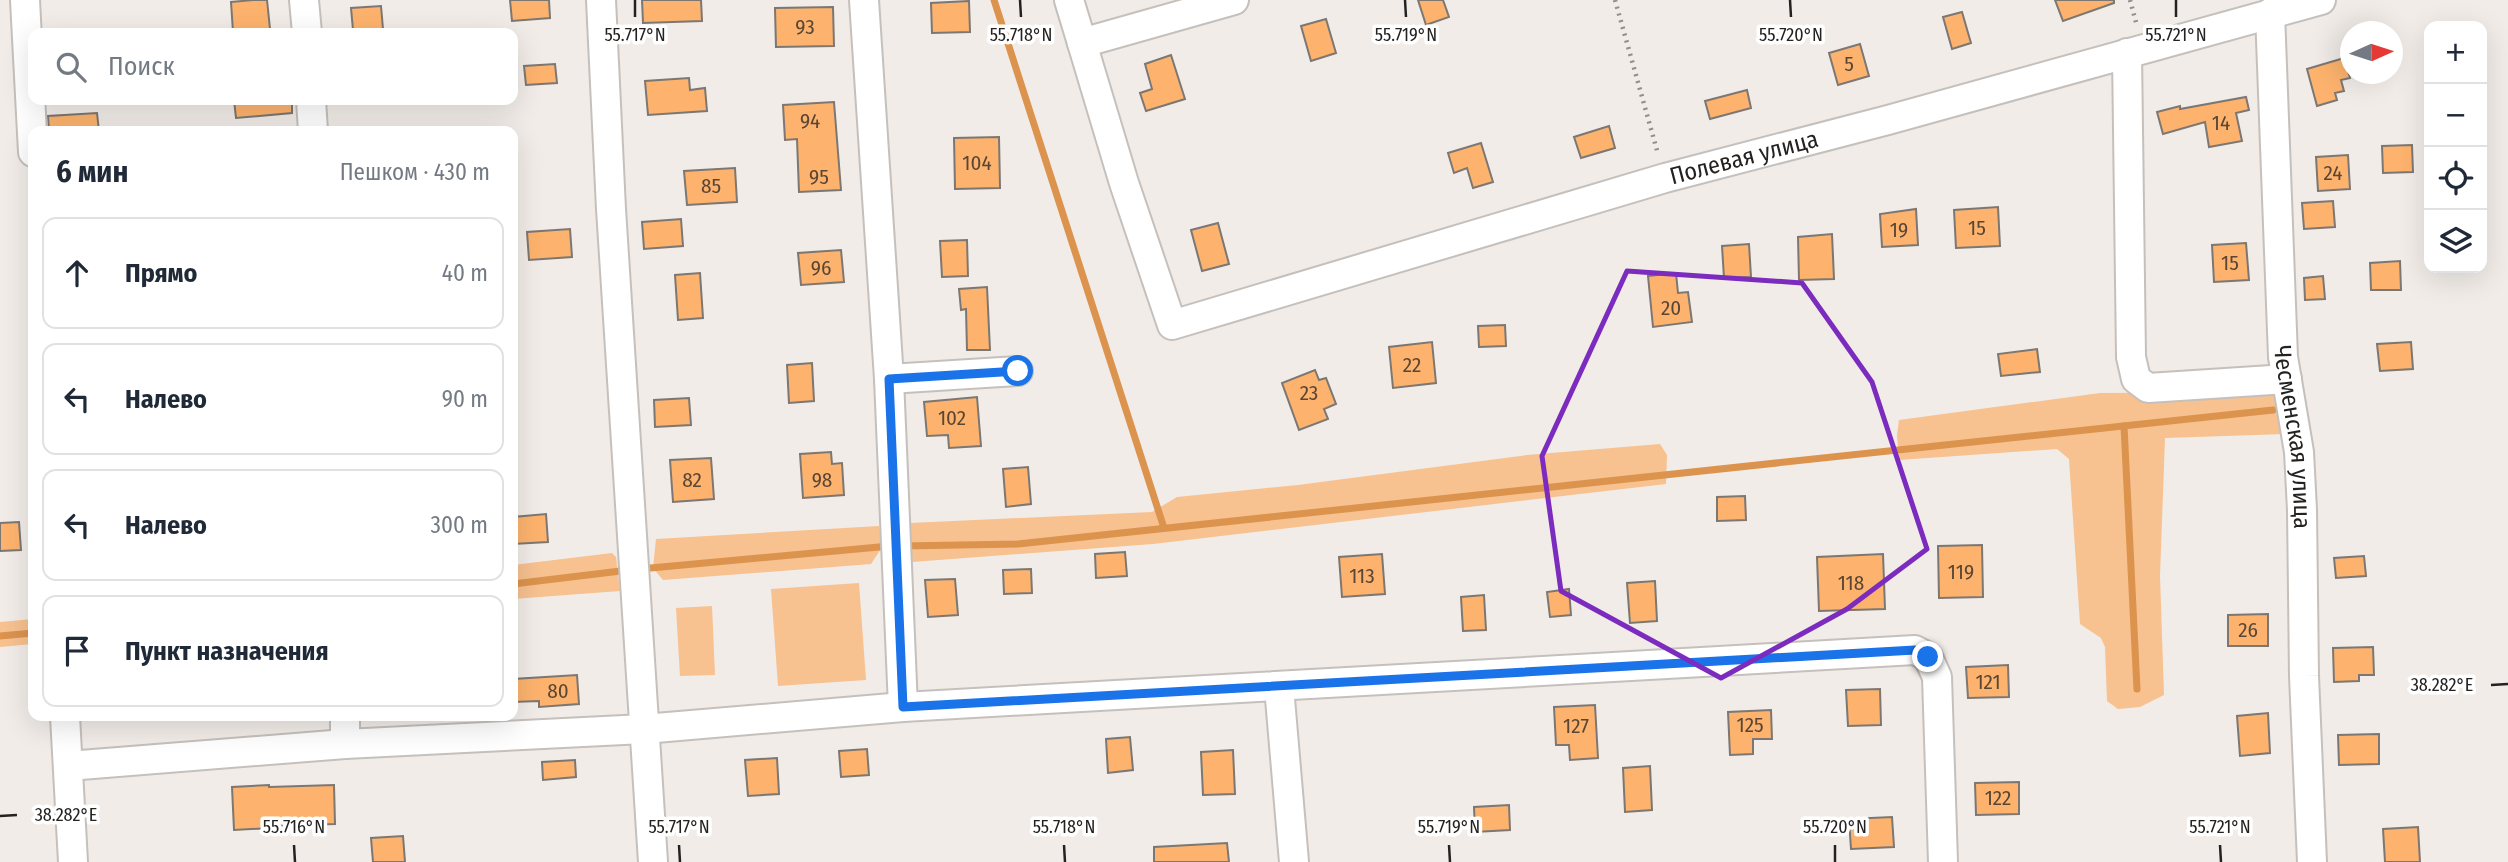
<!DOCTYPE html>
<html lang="ru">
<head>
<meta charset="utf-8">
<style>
  :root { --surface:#fff; --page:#f6f6f7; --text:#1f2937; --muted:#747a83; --line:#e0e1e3 }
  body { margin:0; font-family:"Fira Sans Condensed",sans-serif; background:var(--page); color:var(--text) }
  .controls { position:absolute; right:21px; top:21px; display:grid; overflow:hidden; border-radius:14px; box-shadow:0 7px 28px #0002 }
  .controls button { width:63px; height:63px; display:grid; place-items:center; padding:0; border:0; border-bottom:2px solid var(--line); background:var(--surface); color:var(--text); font:35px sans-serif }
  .compass { position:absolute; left:2340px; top:21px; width:63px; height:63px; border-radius:50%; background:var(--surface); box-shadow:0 7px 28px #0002; rotate:87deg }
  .stop { position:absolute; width:21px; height:21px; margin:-16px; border:5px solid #1a73e8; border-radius:50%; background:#fff }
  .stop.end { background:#1a73e8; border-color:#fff; box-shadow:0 2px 7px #0008 }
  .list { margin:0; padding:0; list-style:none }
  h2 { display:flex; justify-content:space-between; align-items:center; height:91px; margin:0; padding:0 28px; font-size:30px }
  h2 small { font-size:23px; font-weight:400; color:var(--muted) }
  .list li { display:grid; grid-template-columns:46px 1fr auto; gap:21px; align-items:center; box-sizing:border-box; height:112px; margin:0 14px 14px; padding:0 14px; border:2px solid var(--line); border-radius:14px }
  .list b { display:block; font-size:26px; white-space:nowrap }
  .list em { font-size:23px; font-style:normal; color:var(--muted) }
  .icon { flex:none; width:38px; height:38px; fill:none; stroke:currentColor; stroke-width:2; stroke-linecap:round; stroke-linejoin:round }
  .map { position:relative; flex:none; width:2508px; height:862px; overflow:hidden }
  .search { position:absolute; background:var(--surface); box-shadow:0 7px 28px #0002; left:28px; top:28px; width:490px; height:77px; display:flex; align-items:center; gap:18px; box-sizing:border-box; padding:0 24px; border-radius:14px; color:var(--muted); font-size:26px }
  .panel { position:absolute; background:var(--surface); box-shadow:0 7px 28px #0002; left:28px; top:126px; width:490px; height:595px; border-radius:14px }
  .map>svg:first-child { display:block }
  .green { fill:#f7c190 }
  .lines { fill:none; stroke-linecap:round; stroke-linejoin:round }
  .stream { stroke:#db934d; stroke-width:7 }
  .building { fill:#fdb36d; stroke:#7c7773; stroke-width:2 }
  .minor-casing { stroke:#c5c0bc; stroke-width:32 }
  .path { stroke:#928e8b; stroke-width:4.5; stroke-dasharray:2 5; stroke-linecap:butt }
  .minor { stroke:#fff; stroke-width:28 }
  .route { stroke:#1a73e8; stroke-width:9 }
  .marked { fill:none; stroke:#7b2cbf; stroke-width:5; stroke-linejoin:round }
  .ticks { fill:none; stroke:#242221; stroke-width:2.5 }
  .labels { text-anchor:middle; stroke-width:7; stroke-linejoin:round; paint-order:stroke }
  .number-label { font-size:21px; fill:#5a4634 }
  .street-label { font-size:24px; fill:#242221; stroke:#fff }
  .ticks-label { font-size:18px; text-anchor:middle; fill:#242221; stroke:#fff; stroke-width:7; stroke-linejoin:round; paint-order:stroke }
</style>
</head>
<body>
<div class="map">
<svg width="2508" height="862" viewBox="0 0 2508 862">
  <rect width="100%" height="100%" fill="#f1ece7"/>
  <g class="green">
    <polygon points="2281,392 2285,434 2165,438 2160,576 2164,695 2140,707 2118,709 2107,701 2105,647 2101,638 2080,624 2069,459 2057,449 1899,460 1897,435 1899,420 2100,393"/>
    <polygon points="1660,444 1667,455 1666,484 1153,544 912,562 910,523 1152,512 1177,497 1298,485 1527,455"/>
    <polygon points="879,526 883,546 871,564 663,580 653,568 656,539"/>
    <polygon points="612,553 616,557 620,591 513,599 513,565"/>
    <polygon points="859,583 866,680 778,686 771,589"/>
    <polygon points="712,606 715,675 680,676 676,608"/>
    <polygon points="33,619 33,644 0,647 0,622"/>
  </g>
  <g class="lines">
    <g class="stream">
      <polyline points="994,0 1164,528"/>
      <polyline points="2124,426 2137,689"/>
      <polyline points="902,546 1018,544 2273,410"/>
      <polyline points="640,569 890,546"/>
      <polyline points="513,584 629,570"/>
      <polyline points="0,636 33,633"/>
    </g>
  </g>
  <g class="building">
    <polygon points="253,0 267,0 270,29 233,32 231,2"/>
    <polygon points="510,0 549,0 550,18 512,21"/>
    <polygon points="642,0 701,0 702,21 643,23"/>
    <polygon points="1418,0 1443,0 1449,17 1426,25"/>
    <polygon points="2055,0 2114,0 2114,3 2063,21"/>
    <polygon points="969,1 970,32 932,33 931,3"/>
    <polygon points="381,6 383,29 353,30 351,8"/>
    <polygon points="833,7 834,46 776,47 775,8"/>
    <polygon points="1962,12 1971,43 1952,49 1943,17"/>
    <polygon points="1326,19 1336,53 1311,61 1301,26"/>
    <polygon points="1860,44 1869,76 1838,85 1829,53"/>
    <polygon points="1171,55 1185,99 1146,111 1140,93 1152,89 1145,64"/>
    <polygon points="2344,58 2350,78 2341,80 2344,91 2335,93 2337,100 2317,106 2307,69"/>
    <polygon points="555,64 557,83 526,85 524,66"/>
    <polygon points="689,78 690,90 705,88 707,111 648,115 645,81"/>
    <polygon points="1747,90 1751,108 1710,119 1705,101"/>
    <polygon points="2246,97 2249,110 2236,113 2242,141 2209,147 2205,122 2163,134 2157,112 2180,106 2180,109"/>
    <polygon points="234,100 292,100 292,113 236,118"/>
    <polygon points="834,102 841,190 799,192 797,139 785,140 783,105"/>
    <polygon points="97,113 99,131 49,131 48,116"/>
    <polygon points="1609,126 1615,148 1581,158 1574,137"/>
    <polygon points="999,137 1000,188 955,189 954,138"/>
    <polygon points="1481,143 1493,182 1473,188 1467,168 1454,173 1448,153"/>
    <polygon points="2412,145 2413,172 2383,173 2382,146"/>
    <polygon points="2348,155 2350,189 2318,191 2316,157"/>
    <polygon points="735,168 737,202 687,205 684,171"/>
    <polygon points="2333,201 2335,227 2304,229 2302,203"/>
    <polygon points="1998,207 2000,246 1956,248 1954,210"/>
    <polygon points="1916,209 1918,245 1882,247 1880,214"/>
    <polygon points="681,219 683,246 644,249 642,222"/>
    <polygon points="1218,223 1229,264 1202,271 1191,230"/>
    <polygon points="570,229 572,257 529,260 527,232"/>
    <polygon points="1832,234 1834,279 1799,280 1798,237"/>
    <polygon points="967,240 968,276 942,277 940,241"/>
    <polygon points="2246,243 2249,280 2214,282 2212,245"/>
    <polygon points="1749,244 1751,277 1724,278 1722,246"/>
    <polygon points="841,250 844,282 801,285 798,253"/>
    <polygon points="2400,261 2401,290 2371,290 2370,263"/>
    <polygon points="700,273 703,318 678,320 675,275"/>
    <polygon points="1676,273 1678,293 1688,292 1692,322 1653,327 1648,276"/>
    <polygon points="2323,276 2325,299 2305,300 2304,278"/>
    <polygon points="987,287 990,350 967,350 966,309 961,310 959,289"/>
    <polygon points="1505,325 1506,346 1479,347 1478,326"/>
    <polygon points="1432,342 1436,383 1393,388 1389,347"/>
    <polygon points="2411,342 2413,369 2380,371 2377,344"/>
    <polygon points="2037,349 2040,372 2001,376 1998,354"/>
    <polygon points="812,363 814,401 789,403 787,365"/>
    <polygon points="1315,370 1319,380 1326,378 1336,404 1324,409 1328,419 1299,430 1282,383"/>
    <polygon points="977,397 981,446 949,448 948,435 927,436 924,402"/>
    <polygon points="689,398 691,425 655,427 654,400"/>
    <polygon points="831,452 832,464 842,463 844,495 803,498 800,454"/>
    <polygon points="711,458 714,499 673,502 670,460"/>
    <polygon points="1028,467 1031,504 1006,507 1003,469"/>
    <polygon points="1745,496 1746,520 1717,521 1717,497"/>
    <polygon points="546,514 548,542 513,544 513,517"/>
    <polygon points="19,522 21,550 0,551 0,523"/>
    <polygon points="1982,545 1983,597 1939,598 1938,546"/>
    <polygon points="1125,552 1127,576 1096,578 1095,554"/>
    <polygon points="1382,554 1385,594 1342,597 1339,557"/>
    <polygon points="1883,554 1885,609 1819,611 1817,557"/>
    <polygon points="2364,556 2366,576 2336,578 2334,558"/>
    <polygon points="1031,569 1032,593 1004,594 1003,570"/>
    <polygon points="955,579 958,615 928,617 925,580"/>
    <polygon points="1655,581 1657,621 1630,623 1627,583"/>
    <polygon points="1569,589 1571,615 1550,617 1547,592"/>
    <polygon points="1484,595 1486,630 1463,631 1461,597"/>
    <polygon points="2268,614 2268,646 2228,646 2228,615"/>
    <polygon points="2373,647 2374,675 2359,675 2359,681 2334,682 2333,648"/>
    <polygon points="2008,665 2009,697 1968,698 1966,667"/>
    <polygon points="577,675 579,704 539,707 539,701 513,702 513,679"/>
    <polygon points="1880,689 1881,725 1848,726 1846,690"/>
    <polygon points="1595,705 1598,758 1570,760 1569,745 1556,745 1554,707"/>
    <polygon points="1771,710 1772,739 1753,739 1753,754 1730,755 1728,712"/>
    <polygon points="2268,713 2270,753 2240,756 2237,716"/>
    <polygon points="2379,734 2379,764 2339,765 2338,735"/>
    <polygon points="1130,737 1133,770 1108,773 1106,739"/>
    <polygon points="867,749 869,775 841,777 839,751"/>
    <polygon points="1233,750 1235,794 1203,795 1201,752"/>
    <polygon points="777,758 779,794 748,796 745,760"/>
    <polygon points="575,760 576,777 543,780 542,762"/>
    <polygon points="1650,766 1652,810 1625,812 1623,768"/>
    <polygon points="2019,782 2019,814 1976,815 1975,783"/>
    <polygon points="269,785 269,787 334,785 335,824 270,826 270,828 234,830 232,787"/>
    <polygon points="1509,805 1510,830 1475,832 1474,807"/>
    <polygon points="1892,817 1894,847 1851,849 1849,819"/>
    <polygon points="2418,827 2420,862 2385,862 2383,829"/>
    <polygon points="403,836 405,862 373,862 371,838"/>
    <polygon points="1227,843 1229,862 1154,862 1154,847"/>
  </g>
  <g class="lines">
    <g class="minor-casing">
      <g id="minor">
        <polyline points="25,0 33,152"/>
        <polyline points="304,0 307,33"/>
        <polyline points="601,0 611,209 653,862"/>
        <polyline points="864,0 889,379 903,707"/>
        <polyline points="1069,0 1082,43 1234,0"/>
        <path id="s1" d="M2270 13 2283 357 2299 452 2302 510 2304 676 2312 862"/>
        <path id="s2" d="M1082 43 1124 183 1172 325 1665 178 1888 120 2321 0"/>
        <polyline points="2127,53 2131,357 2136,379 2148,388 2287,379"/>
        <polyline points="311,100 313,131"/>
        <polyline points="889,379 1018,371"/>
        <polyline points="1279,687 1294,862"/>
        <polyline points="65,716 73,862"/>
        <polyline points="345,716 345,744"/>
        <polyline points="68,766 345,744 644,729 903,707 1915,650 1928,657 1937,677 1943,862"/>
      </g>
    </g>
    <g class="path">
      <polyline points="1615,0 1658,154"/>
      <polyline points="2130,0 2137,26"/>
    </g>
    <use href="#minor" class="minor"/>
  </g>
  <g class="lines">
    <polyline class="route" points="1018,371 889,379 903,707 1915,650 1928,657"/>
  </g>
  <path class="marked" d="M1627 271 1802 283 1872 382 1927 549 1847 609 1721 678 1561 591 1542 456Z"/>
  <path class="ticks" d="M635 0V17M1020 0 1021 17M1405 0 1406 17M1790 0 1791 17M2176 0V17M2491 685 2508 684M0 816 17 815M294 845 295 862M679 845 680 862M1064 845 1065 862M1449 845 1450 862M1835 845V862M2220 845 2221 862"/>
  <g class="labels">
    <g class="number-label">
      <text x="805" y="34">93</text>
      <text x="1849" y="71">5</text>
      <text x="810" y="128">94</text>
      <text x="2221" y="130">14</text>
      <text x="977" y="170">104</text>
      <text x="2333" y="180">24</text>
      <text x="819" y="184">95</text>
      <text x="711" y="193">85</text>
      <text x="1977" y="235">15</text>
      <text x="1899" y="237">19</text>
      <text x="2230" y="270">15</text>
      <text x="821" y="275">96</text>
      <text x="1671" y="315">20</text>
      <text x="1412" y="372">22</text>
      <text x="1309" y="400">23</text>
      <text x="952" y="425">102</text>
      <text x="692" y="487">82</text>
      <text x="822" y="487">98</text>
      <text x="1961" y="579">119</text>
      <text x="1362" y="583">113</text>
      <text x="1851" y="590">118</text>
      <text x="2248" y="637">26</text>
      <text x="1988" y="689">121</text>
      <text x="558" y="698">80</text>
      <text x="1750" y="732">125</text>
      <text x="1576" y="733">127</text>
      <text x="1998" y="805">122</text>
    </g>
    <g class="street-label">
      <text dy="8" stroke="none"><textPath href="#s2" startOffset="892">Полевая улица</textPath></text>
      <text dy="8" stroke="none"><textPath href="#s1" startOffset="425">Чесменская улица</textPath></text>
    </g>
  </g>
  <g class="ticks-label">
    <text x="635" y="41">55.717°N</text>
    <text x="1021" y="41">55.718°N</text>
    <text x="1406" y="41">55.719°N</text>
    <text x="1791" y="41">55.720°N</text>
    <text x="2176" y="41">55.721°N</text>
    <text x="2442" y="691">38.282°E</text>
    <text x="66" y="821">38.282°E</text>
    <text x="294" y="833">55.716°N</text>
    <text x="679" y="833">55.717°N</text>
    <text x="1064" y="833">55.718°N</text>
    <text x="1449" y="833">55.719°N</text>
    <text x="1835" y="833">55.720°N</text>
    <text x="2220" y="833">55.721°N</text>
  </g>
</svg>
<div class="controls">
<button>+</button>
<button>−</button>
<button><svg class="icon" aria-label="locate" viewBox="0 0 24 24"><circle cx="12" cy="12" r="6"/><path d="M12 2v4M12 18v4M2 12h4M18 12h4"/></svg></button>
<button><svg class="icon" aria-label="layers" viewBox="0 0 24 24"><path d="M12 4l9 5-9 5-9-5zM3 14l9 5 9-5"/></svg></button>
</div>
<svg class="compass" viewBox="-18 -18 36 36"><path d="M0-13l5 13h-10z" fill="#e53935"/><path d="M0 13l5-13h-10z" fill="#747a83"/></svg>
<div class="stop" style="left:1018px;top:371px"></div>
<div class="stop end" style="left:1928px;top:657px"></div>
<div class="search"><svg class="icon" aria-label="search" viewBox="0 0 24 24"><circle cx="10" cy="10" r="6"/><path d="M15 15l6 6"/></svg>Поиск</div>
<section class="panel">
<h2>6 мин<small>Пешком · 430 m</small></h2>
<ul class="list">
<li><svg class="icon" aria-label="ahead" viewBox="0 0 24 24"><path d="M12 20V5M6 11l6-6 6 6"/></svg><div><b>Прямо</b></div><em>40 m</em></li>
<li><svg class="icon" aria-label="left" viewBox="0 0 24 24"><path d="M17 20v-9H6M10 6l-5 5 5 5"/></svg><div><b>Налево</b></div><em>90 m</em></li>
<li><svg class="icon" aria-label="left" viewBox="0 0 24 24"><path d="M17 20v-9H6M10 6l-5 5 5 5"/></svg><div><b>Налево</b></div><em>300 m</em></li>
<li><svg class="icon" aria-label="arrive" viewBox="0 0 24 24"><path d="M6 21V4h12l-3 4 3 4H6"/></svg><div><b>Пункт назначения</b></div></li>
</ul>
</section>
</div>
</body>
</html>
